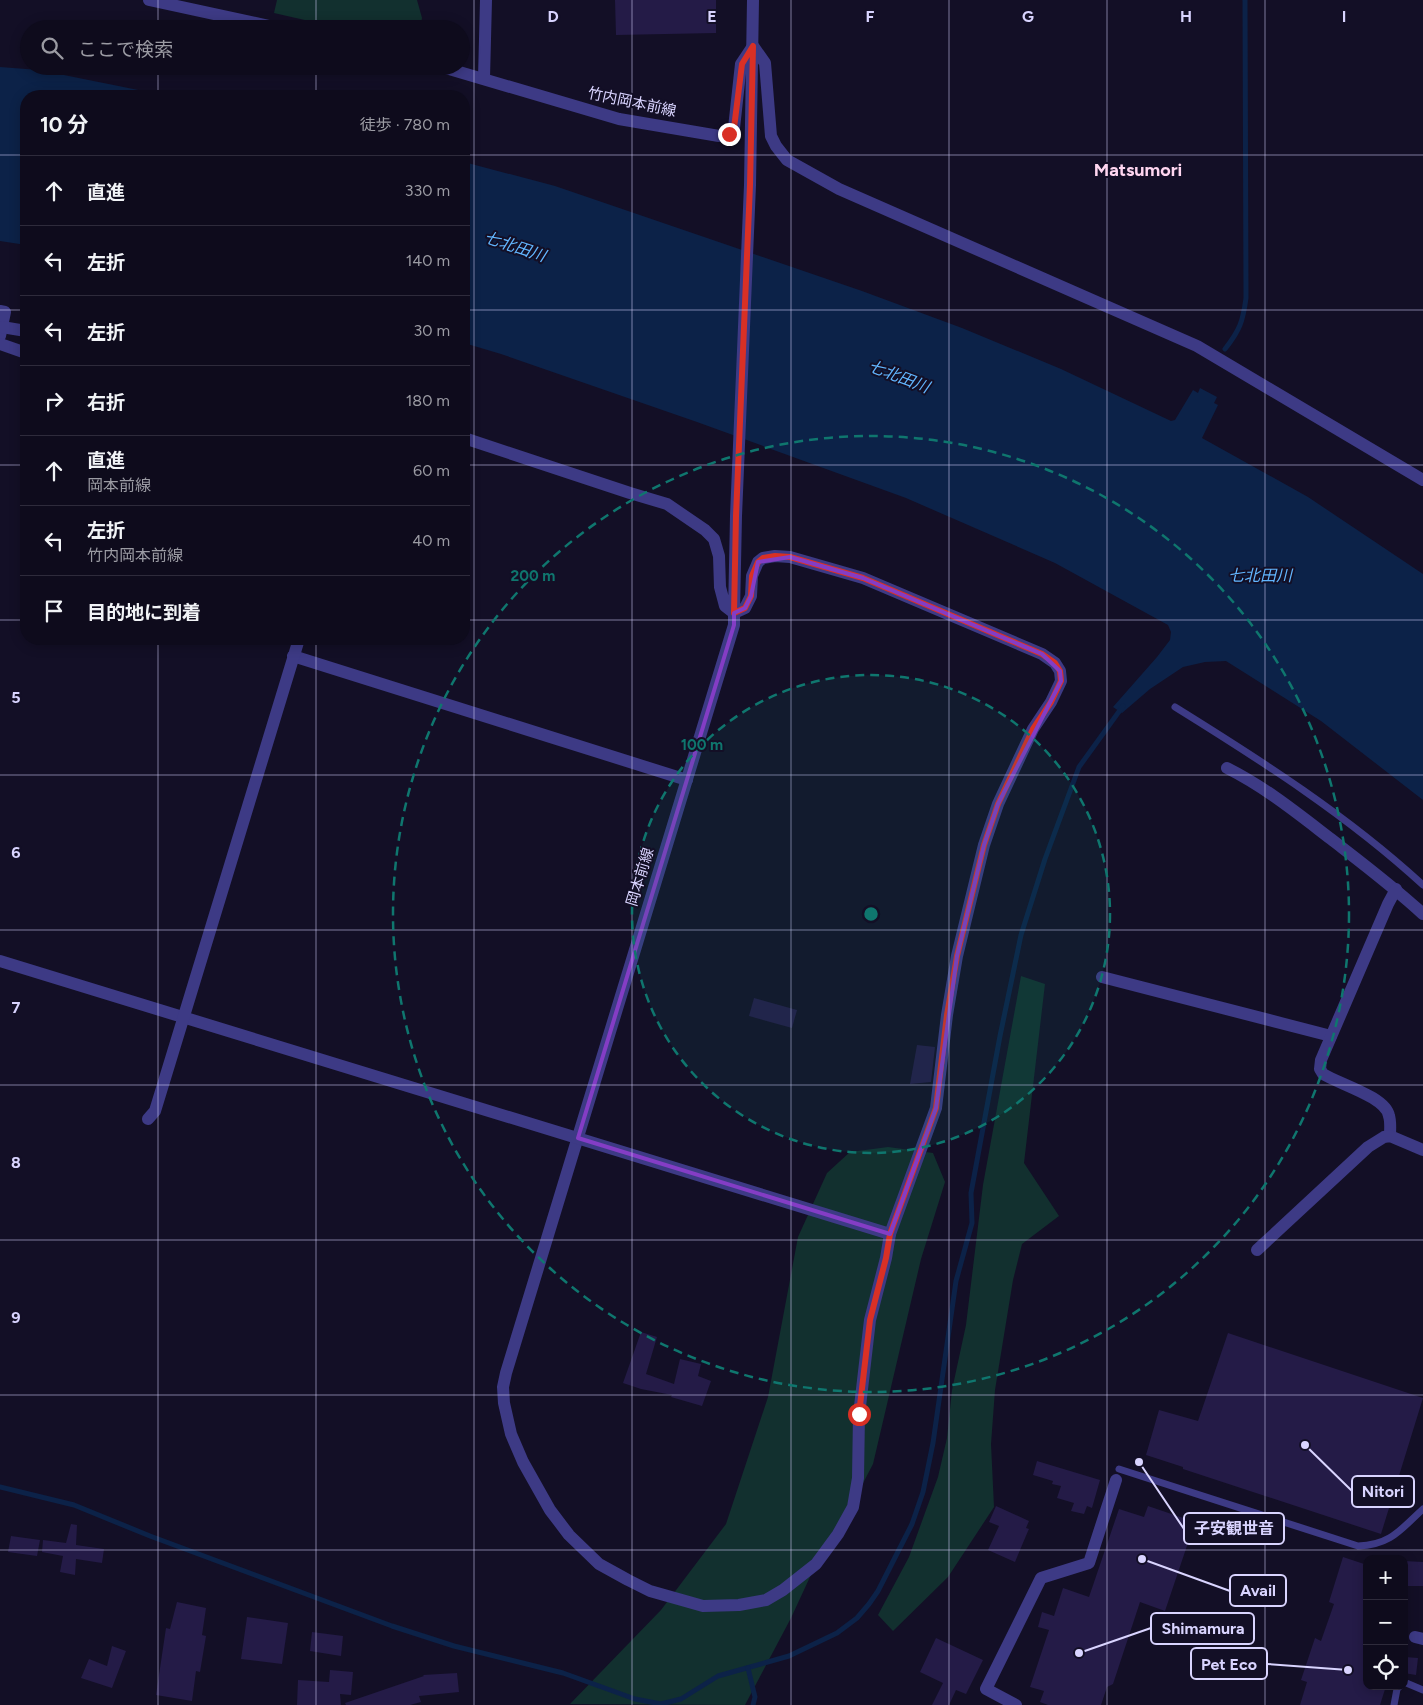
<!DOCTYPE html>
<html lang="ja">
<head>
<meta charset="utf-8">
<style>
  :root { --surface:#0e0b1c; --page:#1c1929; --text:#f1f3f6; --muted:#9b9ba3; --line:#2e2b3b }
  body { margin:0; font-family:Figtree,"Noto Sans JP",sans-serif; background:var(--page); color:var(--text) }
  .controls { position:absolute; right:15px; bottom:15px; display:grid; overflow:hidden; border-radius:10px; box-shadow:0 2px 12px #0003 }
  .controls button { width:45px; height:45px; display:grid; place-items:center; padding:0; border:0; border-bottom:1px solid var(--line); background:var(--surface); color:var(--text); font:25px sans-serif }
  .stop { position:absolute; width:15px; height:15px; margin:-11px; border:4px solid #d93025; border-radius:50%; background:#fff }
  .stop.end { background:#d93025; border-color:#fff; box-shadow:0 1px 5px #0008 }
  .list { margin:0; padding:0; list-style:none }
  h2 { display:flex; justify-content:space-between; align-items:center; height:65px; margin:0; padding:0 20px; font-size:21px }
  h2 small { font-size:16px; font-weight:400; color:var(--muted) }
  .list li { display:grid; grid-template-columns:32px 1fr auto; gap:15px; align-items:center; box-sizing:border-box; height:70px; padding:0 20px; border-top:1px solid var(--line) }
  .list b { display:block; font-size:19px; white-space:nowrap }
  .list p { margin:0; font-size:16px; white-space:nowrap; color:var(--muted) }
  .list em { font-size:16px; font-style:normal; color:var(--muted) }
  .icon { flex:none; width:28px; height:28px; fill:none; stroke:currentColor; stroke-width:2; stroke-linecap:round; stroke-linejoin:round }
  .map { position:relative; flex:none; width:1423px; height:1705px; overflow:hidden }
  .search { position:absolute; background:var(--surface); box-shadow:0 2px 12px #0003; left:20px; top:20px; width:450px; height:55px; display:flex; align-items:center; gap:12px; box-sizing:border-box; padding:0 18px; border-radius:28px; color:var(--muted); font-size:19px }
  .panel { position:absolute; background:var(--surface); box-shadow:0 2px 12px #0003; left:20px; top:90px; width:450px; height:555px; border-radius:20px }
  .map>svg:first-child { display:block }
  .green { fill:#12302f }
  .water { fill:#0c2248 }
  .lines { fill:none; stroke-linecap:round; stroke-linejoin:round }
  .stream { stroke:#0c2248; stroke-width:5 }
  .building { fill:#241b47 }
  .service { stroke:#3d3a85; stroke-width:7 }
  .minor { stroke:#3d3a85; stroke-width:12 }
  .route { stroke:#d93025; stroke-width:6 }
  .marked { fill:none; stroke:#843dc5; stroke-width:4; stroke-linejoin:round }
  .grid { fill:none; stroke:#d9d4ff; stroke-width:1; stroke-opacity:0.55 }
  .ring { fill:none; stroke:#0f766e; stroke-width:2.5; stroke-dasharray:9 6 }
  .labels { text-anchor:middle; stroke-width:4; stroke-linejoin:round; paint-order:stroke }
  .street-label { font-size:15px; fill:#d9d4ff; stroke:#130f26 }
  .water-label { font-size:16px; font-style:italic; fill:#62b6ff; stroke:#130f26 }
  .quarter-label { font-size:18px; font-weight:bold; fill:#ffd6f0; stroke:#130f26 }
  .grid-label { font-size:16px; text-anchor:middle; font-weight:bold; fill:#d9d4ff; stroke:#130f26; stroke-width:4; stroke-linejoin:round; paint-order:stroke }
  .centre { fill:#0f766e; stroke:#130f26; stroke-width:2.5 }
  .ring-label { font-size:15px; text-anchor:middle; font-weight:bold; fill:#0f766e; stroke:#130f26; stroke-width:4; stroke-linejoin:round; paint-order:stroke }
  .leader { fill:none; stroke:#d9d4ff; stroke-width:2 }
  .callout-dot { fill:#d9d4ff; stroke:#130f26; stroke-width:2 }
  .callout { fill:#130f26; stroke:#d9d4ff; stroke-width:2 }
  .callout-label { font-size:16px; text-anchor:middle; font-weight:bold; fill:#d9d4ff }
</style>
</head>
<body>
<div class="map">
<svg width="1423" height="1705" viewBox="0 0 1423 1705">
  <rect width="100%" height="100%" fill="#130f26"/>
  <g class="green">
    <polygon points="277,0 417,0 422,18 420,29 344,29 274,13"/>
    <polygon points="1021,976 1045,984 1024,1163 1059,1216 1022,1244 1013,1280 995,1390 991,1444 994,1507 948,1577 893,1631 878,1615 909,1557 938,1477 947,1438 952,1390 966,1325 983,1185"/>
    <polygon points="888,1147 933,1153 945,1182 921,1259 873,1464 832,1543 816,1564 791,1618 745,1705 570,1704 661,1610 726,1524 768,1397 798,1237 827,1173 850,1152"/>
  </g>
  <g class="water">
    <polygon points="0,67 39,70 168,96 26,96 26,245 0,241"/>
    <polygon points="464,162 555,186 862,291 962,328 1061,369 1171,421 1175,420 1193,390 1198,393 1200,388 1217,397 1214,403 1218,405 1202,438 1308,497 1423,574 1423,800 1321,721 1226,661 1205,662 1183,667 1150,689 1122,713 1113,707 1157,657 1170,640 1171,632 1168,625 1055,563 906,498 697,422 501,354 464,343"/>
  </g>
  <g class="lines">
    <g class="stream">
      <path d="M1225 349C1240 330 1243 321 1246 298L1245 0"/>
      <polyline points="0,1487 74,1505 150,1536 392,1626 454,1646 563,1673 635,1699 661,1704 681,1699 718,1676 789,1656 837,1633 857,1618 869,1604 878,1591 912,1524 923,1492 933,1443 956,1281 972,1223 971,1193 1000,1036 1021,935 1045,859 1079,767 1123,706"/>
      <polyline points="748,1668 755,1697 753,1705"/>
    </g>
  </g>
  <g class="building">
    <polygon points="615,0 716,0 716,33 616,35"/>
    <polygon points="754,998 797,1010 792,1028 749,1016"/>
    <polygon points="917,1045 935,1047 931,1082 910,1084"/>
    <polygon points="641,1332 657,1337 646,1374 674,1384 680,1359 701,1364 698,1376 711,1381 702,1406 671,1397 672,1395 641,1389 623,1383"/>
    <polygon points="1228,1333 1423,1398 1381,1534 1183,1469 1183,1467 1146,1455 1159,1410 1198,1421"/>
    <polygon points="1037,1461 1100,1480 1092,1508 1087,1506 1084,1514 1071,1511 1074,1503 1057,1498 1061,1486 1052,1484 1053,1481 1033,1475"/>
    <polygon points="996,1506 1029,1521 1026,1528 1029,1529 1028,1531 1015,1562 988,1550 999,1526 989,1522"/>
    <polygon points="1148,1506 1195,1522 1165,1611 1140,1602 1113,1684 1107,1687 1101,1705 1048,1705 1040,1702 1044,1691 1030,1687 1049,1630 1038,1627 1042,1612 1054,1616 1063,1588 1089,1597 1119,1509 1144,1517"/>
    <polygon points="71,1524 77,1525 76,1545 104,1549 102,1563 76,1559 75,1575 60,1572 63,1556 42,1552 43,1540 66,1543"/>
    <polygon points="11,1536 40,1540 37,1556 8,1552"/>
    <polygon points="1343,1557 1367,1565 1367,1686 1386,1686 1380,1705 1300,1705 1307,1682 1301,1680 1315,1638 1321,1641 1334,1604 1329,1602"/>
    <polygon points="1404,1561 1423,1562 1423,1586 1404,1586"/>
    <polygon points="177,1602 206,1608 202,1635 206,1636 200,1672 196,1671 192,1701 156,1695 166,1628 170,1629"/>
    <polygon points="247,1617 288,1623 282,1664 241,1659"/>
    <polygon points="312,1632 343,1636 341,1656 310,1651"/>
    <polygon points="936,1638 983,1660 966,1694 956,1690 949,1705 932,1705 943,1683 920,1672"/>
    <polygon points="112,1646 126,1651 112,1688 81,1678 89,1659 107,1666"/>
    <polygon points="1405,1657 1418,1658 1416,1675 1404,1673"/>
    <polygon points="330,1670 353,1672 351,1695 340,1694 341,1705 297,1705 298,1680 329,1682"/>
    <polygon points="457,1673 459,1692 419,1696 421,1702 410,1705 346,1705 345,1703 424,1676 423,1675"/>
  </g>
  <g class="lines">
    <g class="service">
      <path d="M1175 707C1262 761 1348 816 1423 885"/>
      <path d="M1119 1469 1358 1546C1391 1545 1401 1529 1423 1509"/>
      <polyline points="1404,1682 1423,1690"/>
      <polyline points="1394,1705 1397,1689 1400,1686"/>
    </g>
    <g class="minor">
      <polyline points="149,0 283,29"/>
      <polyline points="439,66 619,119 719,136 729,134 734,128 741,64 753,46 765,63 771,136 776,146 787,160 839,189 1197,346 1423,480"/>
      <polyline points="484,78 486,0"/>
      <polyline points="0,311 5,312 0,336"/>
      <polyline points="2,327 26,331"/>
      <polyline points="0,344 26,353"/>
      <polyline points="464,438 630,493 667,504 705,530 714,539 719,556 720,587 725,606 734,613 745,608 751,596 752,576 758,562 763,558 775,556 790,557 863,578 1042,654 1055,663 1060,671 1061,681 1051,702 1033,729 998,804 984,845 957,956 947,1015 936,1108 890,1234 886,1258 870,1320 859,1415 858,1478 853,1507 838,1534 816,1564 783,1590 766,1600 739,1605 703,1606 650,1591 628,1580 599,1564 569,1535 550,1510 523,1462 511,1434 504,1403 503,1387 506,1373 734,625 734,613 736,516 750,185 753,0"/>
      <polyline points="293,656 687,780"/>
      <path d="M1227 768C1265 787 1297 813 1331 839 1362 863 1394 887 1423 914"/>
      <polyline points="0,961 890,1234"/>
      <polyline points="1102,977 1331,1036"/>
      <polyline points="148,1119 155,1111 299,639"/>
      <path d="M1390 1136C1390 1129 1391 1122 1389 1116 1386 1097 1339 1084 1323 1074L1320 1069 1321 1060 1388 904 1396 889"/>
      <polyline points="1257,1250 1368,1147 1384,1137 1390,1136 1423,1150"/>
      <polyline points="1415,1637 1423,1639"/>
      <polyline points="1016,1705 986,1689 1041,1578 1089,1563 1116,1480"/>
    </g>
  </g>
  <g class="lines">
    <polyline class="route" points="729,134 734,128 742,64 753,46 750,185 736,516 734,613 745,608 751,596 752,576 758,562 763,558 775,556 790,557 863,578 1042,654 1055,663 1060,671 1061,681 1051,702 1033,729 998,804 984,845 957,956 947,1015 936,1108 890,1234 886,1258 870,1320 859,1414"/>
  </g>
  <path class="marked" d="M790 557 863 578 1042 654 1060 671 1061 681 998 804 984 845 957 956 936 1108 890 1234 578 1138 734 625V613L745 608 751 596 758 562Z"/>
  <path class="grid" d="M158 0V29M316 0V29M474 0V1705M632 0V1705M791 0V1705M949 0V1705M1107 0V1705M1265 0V1705M158 66V96M316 66V96M0 155H26M464 155H1423M0 310H26M464 310H1423M0 465H26M464 465H1423M0 620H26M464 620H1423M158 639V1705M316 639V1705M0 775H1423M0 930H1423M0 1085H1423M0 1240H1423M0 1395H1423M0 1550H1423"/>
  <circle cx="871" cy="914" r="239" fill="#0f766e" fill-opacity=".12"/>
  <g class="ring">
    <circle cx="871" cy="914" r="239"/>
    <circle cx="871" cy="914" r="478"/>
  </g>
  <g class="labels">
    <g class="street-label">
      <text transform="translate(632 102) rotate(12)" y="5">竹内岡本前線</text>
      <text transform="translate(640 877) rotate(-73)" y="5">岡本前線</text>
    </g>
    <g class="water-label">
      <text transform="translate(515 246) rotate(18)" y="6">七北田川</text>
      <text transform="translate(899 376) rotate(21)" y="6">七北田川</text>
      <text x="1260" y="581">七北田川</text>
    </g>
    <g class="quarter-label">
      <text x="1138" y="176">Matsumori</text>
    </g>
  </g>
  <g class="grid-label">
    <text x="553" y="22">D</text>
    <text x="712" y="22">E</text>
    <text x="870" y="22">F</text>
    <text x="1028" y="22">G</text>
    <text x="1186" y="22">H</text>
    <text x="1344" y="22">I</text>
    <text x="16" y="703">5</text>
    <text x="16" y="858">6</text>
    <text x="16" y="1013">7</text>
    <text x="16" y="1168">8</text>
    <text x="16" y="1323">9</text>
  </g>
  <circle cx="871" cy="914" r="8" class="centre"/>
  <g class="ring-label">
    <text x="533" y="581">200 m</text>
    <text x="702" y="750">100 m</text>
  </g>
  <path class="leader" d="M1305 1445L1352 1491M1139 1462L1184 1529M1142 1559L1230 1591M1079 1653L1151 1628M1348 1670L1267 1664"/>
  <g class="callout-dot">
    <circle cx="1305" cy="1445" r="5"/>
    <circle cx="1139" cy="1462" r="5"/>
    <circle cx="1142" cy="1559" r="5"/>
    <circle cx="1079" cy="1653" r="5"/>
    <circle cx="1348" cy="1670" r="5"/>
  </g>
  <g class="callout">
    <rect x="1352" y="1476" width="62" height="31" rx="5"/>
    <rect x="1184" y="1513" width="100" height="31" rx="5"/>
    <rect x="1230" y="1575" width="56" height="31" rx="5"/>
    <rect x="1151" y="1613" width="103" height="31" rx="5"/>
    <rect x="1191" y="1648" width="76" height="31" rx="5"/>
  </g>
  <g class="callout-label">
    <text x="1383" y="1497">Nitori</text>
    <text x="1234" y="1534">子安観世音</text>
    <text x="1258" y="1596">Avail</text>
    <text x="1203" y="1634">Shimamura</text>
    <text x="1229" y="1670">Pet Eco</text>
  </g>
</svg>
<div class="controls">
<button>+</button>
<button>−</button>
<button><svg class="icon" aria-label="locate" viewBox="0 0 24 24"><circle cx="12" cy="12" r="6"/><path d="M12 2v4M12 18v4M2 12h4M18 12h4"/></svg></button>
</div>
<div class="stop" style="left:859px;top:1414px"></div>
<div class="stop end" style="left:729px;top:134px"></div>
<div class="search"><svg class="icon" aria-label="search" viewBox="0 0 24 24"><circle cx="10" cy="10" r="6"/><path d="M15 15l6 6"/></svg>ここで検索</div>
<section class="panel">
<h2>10 分<small>徒歩 · 780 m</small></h2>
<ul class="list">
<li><svg class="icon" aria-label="ahead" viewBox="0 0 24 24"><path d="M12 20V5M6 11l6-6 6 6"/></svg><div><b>直進</b></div><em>330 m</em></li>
<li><svg class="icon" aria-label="left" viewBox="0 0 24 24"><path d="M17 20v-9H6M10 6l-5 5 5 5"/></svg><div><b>左折</b></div><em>140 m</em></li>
<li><svg class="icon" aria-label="left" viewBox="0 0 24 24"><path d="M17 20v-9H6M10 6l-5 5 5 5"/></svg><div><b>左折</b></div><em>30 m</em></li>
<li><svg class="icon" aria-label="right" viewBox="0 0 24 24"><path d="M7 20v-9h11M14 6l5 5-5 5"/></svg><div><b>右折</b></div><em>180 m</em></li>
<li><svg class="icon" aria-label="ahead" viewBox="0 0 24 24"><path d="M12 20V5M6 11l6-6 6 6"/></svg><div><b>直進</b><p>岡本前線</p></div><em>60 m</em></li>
<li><svg class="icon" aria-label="left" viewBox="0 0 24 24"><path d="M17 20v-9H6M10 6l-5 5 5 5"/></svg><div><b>左折</b><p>竹内岡本前線</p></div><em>40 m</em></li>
<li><svg class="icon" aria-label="arrive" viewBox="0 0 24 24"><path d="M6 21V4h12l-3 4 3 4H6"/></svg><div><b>目的地に到着</b></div></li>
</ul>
</section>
</div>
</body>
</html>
